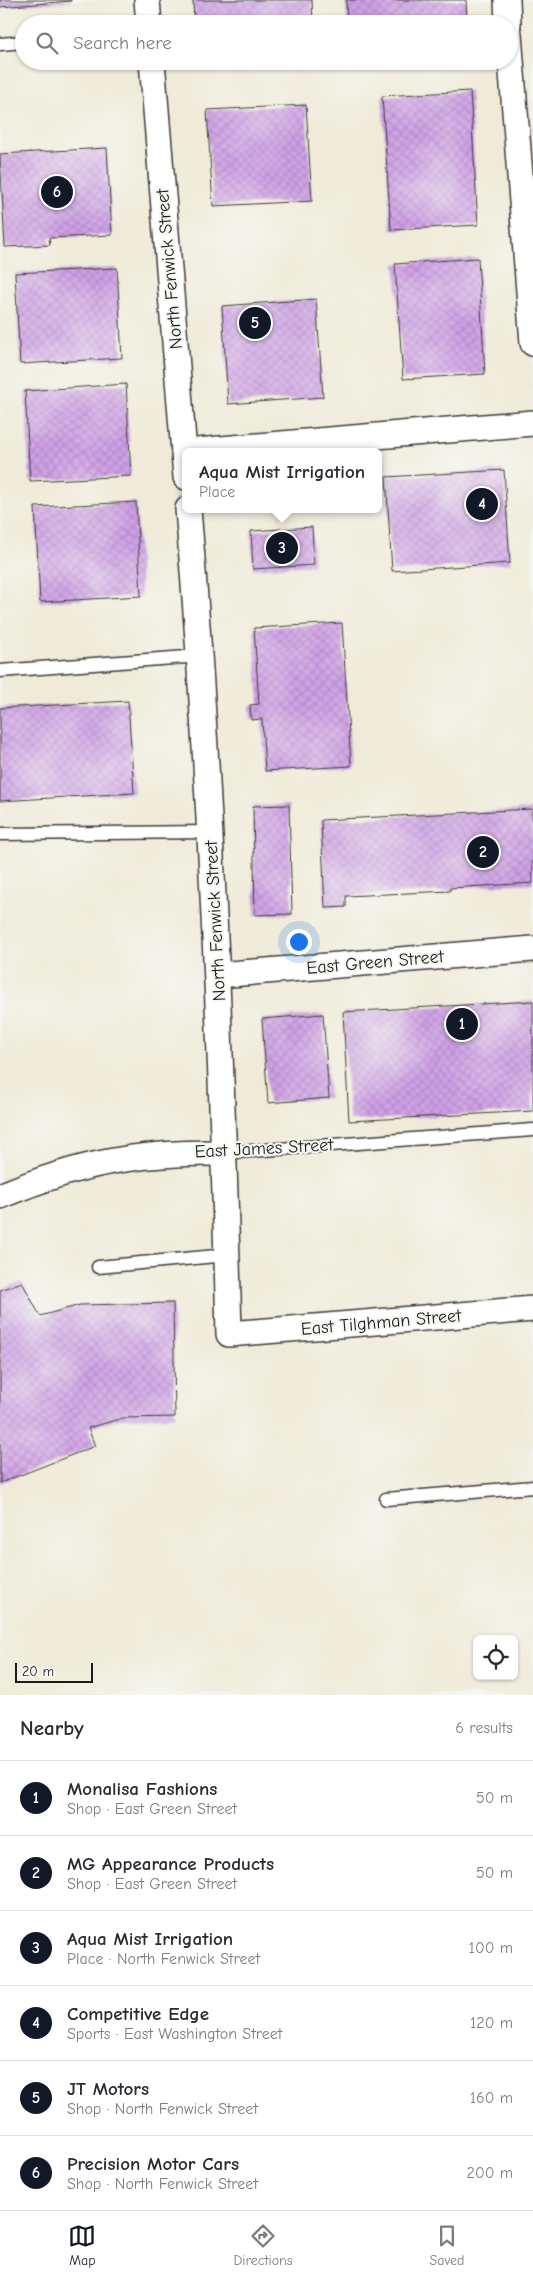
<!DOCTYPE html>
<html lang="en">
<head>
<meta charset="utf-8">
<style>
  :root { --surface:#fff; --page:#f2f2f3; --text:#2b2b33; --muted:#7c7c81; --line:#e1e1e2; --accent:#111827 }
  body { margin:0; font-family:"Comic Neue",sans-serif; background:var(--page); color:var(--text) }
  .controls { position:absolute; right:15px; bottom:15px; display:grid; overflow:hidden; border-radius:8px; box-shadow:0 1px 4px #0004 }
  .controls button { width:45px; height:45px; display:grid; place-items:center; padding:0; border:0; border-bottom:1px solid var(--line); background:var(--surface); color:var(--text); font:25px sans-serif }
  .scale { position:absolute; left:15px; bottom:12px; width:78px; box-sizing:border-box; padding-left:5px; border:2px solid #1c1c1c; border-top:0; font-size:14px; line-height:18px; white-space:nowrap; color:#1c1c1c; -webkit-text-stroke:4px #f6f6f2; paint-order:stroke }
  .you { position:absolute; left:298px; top:941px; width:18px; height:18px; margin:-12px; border:4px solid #fff; border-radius:50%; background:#1a73e8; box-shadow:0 0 0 8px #1a73e833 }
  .badge { display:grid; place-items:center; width:32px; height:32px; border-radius:50%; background:var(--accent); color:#fff; font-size:16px; font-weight:700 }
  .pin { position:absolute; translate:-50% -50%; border:2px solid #fff; box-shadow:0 1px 5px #0006 }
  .popup { position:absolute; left:182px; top:448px; width:200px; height:65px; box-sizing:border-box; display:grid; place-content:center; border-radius:8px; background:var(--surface); filter:drop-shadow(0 1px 4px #0005); font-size:16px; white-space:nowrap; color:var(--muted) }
  .popup b { font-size:19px; color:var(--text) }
  .popup::after { content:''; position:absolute; left:50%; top:100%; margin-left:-10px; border:10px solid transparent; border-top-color:var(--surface) }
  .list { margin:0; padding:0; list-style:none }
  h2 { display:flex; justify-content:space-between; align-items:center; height:65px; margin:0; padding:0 20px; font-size:21px }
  h2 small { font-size:16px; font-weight:400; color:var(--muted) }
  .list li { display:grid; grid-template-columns:32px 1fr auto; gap:15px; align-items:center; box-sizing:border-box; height:75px; padding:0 20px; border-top:1px solid var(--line) }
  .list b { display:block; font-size:19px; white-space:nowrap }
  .list p { margin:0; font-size:16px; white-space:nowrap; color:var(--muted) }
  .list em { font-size:16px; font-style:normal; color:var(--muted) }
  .icon { flex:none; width:28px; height:28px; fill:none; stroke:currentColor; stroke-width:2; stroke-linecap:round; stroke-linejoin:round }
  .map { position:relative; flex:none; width:533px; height:1695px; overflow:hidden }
  .search { position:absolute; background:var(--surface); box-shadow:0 1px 4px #0004; left:15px; right:15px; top:15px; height:55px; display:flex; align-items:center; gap:12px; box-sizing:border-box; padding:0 18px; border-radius:28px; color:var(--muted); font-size:19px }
  .sheet { height:515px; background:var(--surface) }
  nav { display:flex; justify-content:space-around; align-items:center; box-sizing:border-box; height:70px; border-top:1px solid var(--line); background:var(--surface); font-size:14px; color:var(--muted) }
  nav a { display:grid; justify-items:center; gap:2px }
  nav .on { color:var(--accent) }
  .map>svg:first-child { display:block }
  .building { fill:url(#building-cross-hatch) }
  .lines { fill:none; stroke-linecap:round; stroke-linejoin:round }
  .lane-casing { stroke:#3c3b38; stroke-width:15 }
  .street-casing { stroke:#3c3b38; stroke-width:28 }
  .lane { stroke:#fff; stroke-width:12 }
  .street { stroke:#fff; stroke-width:25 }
  .labels { text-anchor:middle; stroke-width:4; stroke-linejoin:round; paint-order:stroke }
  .street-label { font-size:18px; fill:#1c1c1c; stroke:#f6f6f2 }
</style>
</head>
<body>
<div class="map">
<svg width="533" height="1695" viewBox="0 0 533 1695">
  <defs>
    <pattern id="building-cross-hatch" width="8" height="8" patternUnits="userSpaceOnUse" patternTransform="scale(1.25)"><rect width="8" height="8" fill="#cfa0e6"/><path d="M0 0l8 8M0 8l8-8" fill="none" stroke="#b189c5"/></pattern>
  </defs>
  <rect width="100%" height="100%" fill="#f6f6f2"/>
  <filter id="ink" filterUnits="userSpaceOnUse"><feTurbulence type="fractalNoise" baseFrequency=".02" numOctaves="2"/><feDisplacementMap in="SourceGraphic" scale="10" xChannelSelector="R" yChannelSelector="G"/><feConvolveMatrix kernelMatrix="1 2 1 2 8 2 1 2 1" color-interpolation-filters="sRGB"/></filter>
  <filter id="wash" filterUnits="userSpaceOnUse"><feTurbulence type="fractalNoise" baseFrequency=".0096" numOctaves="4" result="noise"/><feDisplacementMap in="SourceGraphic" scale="20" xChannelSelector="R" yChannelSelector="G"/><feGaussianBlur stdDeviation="1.12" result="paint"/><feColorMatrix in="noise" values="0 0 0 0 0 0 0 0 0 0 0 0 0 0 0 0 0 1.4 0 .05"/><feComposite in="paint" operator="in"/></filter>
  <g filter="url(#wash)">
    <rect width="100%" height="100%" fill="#efebd8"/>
    <g id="blocks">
      <g class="building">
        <polygon points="0,0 71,0 71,1 0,7"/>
        <polygon points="193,0 312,0 313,24 194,24"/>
        <polygon points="346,0 466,0 467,24 347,24"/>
        <polygon points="470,91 478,225 391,230 382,96"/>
        <polygon points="306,105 312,201 213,206 207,110"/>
        <polygon points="107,148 112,235 49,238 50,245 5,247 0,154"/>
        <polygon points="478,258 485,374 403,379 395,264"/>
        <polygon points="117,268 122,358 20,364 15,273"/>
        <polygon points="316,299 323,397 228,404 222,306"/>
        <polygon points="126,384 131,476 30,481 25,391"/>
        <polygon points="504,470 510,563 392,571 386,477"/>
        <polygon points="136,502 141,596 40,602 35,507"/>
        <polygon points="312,527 314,565 253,569 251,531"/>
        <polygon points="342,623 351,766 265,771 262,719 251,720 250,705 259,704 254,628"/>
        <polygon points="128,701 134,793 0,801 0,708"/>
        <polygon points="289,805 292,914 255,915 253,806"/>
        <polygon points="532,809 533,883 450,888 450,891 346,896 346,907 325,908 321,820"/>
        <polygon points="533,1001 533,1111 349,1121 343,1012"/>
        <polygon points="323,1014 329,1098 268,1103 262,1019"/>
        <polygon points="22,1282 40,1316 80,1305 173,1303 175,1417 123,1418 88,1428 95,1446 0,1483 0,1290"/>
      </g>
    </g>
  </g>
  <g filter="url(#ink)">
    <use href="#blocks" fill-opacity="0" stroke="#3c3b38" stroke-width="1"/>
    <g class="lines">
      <g class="lane-casing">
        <g id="lane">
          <polyline points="0,44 24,42"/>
          <polyline points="0,671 200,656"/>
          <polyline points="0,834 211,832"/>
          <polyline points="224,1153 533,1130"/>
          <polyline points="98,1267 227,1255"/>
          <polyline points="386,1499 533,1487"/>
        </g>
      </g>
      <g class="street-casing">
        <g id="street">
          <polyline points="147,0 149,24"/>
          <polyline points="507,0 508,24"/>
          <polyline points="509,34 533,343"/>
          <polyline points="152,61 186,477"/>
          <polyline points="184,452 533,423"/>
          <path d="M188 509C211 784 222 1059 229 1334L533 1309"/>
          <polyline points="218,975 533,949"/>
          <path d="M0 1196C79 1163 138 1152 224 1153"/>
        </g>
      </g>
      <use href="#lane" class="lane"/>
      <use href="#street" class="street"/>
    </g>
  </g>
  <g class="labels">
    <g class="street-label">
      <text transform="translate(169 269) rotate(-95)" y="6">North Fenwick Street</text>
      <text transform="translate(215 921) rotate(-93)" y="6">North Fenwick Street</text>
      <text transform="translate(375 962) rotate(-5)" y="6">East Green Street</text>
      <text transform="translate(264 1148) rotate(-3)" y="6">East James Street</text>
      <text transform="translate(381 1322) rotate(-5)" y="6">East Tilghman Street</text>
    </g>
  </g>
</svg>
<div class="controls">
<button><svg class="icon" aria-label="locate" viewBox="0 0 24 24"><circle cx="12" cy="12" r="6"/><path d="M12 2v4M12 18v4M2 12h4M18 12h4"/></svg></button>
</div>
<div class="scale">20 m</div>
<div class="you"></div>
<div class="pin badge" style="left:462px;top:1024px">1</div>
<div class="pin badge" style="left:483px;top:852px">2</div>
<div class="pin badge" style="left:282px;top:548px">3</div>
<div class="popup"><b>Aqua Mist Irrigation</b>Place</div>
<div class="pin badge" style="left:482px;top:504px">4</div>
<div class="pin badge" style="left:255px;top:323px">5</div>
<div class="pin badge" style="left:57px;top:192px">6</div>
<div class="search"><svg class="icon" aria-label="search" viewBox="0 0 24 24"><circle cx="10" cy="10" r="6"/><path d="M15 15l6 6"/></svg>Search here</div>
</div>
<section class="sheet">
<h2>Nearby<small>6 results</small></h2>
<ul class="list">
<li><span class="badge">1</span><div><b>Monalisa Fashions</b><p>Shop · East Green Street</p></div><em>50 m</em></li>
<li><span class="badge">2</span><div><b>MG Appearance Products</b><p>Shop · East Green Street</p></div><em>50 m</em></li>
<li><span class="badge">3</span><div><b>Aqua Mist Irrigation</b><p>Place · North Fenwick Street</p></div><em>100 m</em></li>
<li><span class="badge">4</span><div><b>Competitive Edge</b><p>Sports · East Washington Street</p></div><em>120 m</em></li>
<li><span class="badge">5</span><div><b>JT Motors</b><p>Shop · North Fenwick Street</p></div><em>160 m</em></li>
<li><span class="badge">6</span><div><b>Precision Motor Cars</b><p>Shop · North Fenwick Street</p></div><em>200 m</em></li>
</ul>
</section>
<nav>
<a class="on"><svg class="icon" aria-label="map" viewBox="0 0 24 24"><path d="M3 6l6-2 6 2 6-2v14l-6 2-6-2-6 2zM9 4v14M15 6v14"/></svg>Map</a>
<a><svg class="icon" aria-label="directions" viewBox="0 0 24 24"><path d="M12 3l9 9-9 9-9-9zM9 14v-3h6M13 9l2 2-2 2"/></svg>Directions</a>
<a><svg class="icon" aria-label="saved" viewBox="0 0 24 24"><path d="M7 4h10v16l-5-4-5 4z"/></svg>Saved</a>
</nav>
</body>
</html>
